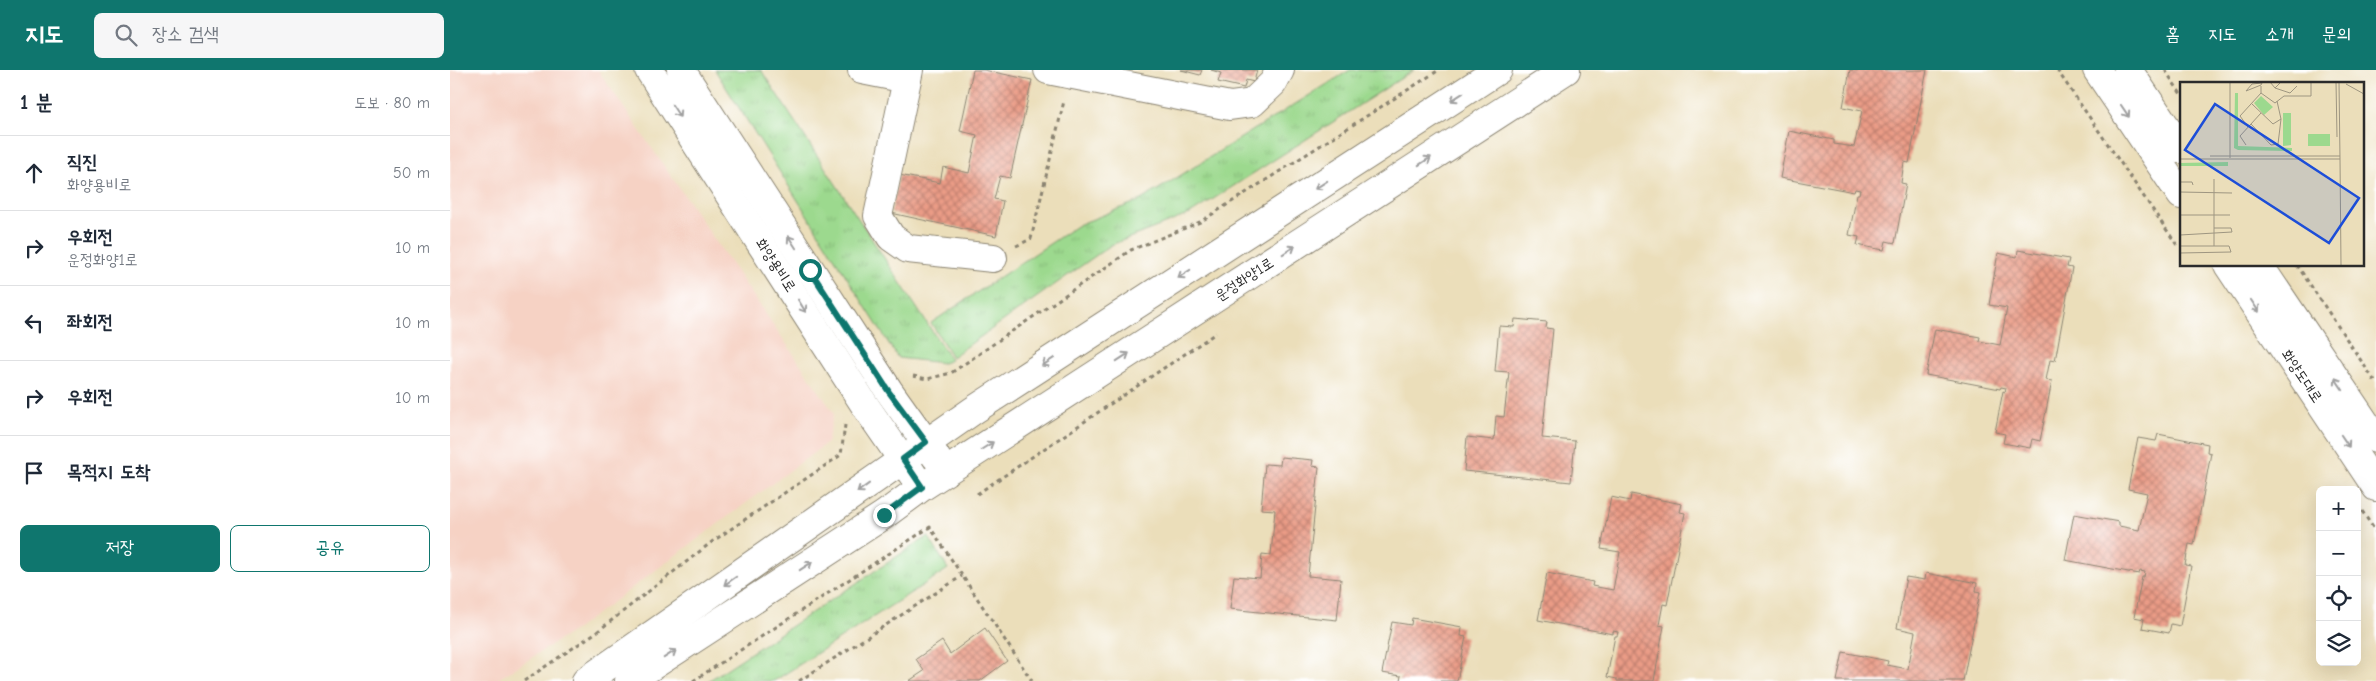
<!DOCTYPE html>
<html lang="ko">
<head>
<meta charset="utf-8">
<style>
  :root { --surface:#fff; --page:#f6f6f7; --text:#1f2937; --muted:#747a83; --line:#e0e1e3; --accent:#0f766e }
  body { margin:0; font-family:"Comic Neue","Poor Story",sans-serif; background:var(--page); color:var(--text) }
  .controls { position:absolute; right:15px; bottom:15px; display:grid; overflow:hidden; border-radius:8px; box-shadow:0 5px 20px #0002 }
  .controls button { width:45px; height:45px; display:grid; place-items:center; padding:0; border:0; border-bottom:1px solid var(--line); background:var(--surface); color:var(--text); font:25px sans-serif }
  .stop { position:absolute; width:15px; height:15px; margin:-11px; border:4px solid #0f766e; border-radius:50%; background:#fff }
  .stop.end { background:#0f766e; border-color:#fff; box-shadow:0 1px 5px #0008 }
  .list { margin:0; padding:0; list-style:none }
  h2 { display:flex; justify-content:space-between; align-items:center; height:65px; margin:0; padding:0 20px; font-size:21px }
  h2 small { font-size:16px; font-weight:400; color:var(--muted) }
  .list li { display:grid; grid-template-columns:32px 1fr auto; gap:15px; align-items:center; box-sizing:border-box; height:75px; padding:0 20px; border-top:1px solid var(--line) }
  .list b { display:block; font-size:19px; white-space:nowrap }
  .list p { margin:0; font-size:16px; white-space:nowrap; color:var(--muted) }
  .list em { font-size:16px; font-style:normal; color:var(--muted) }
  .actions { display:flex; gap:10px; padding:15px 20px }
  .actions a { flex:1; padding:11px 0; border:1px solid var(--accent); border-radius:8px; text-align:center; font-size:18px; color:var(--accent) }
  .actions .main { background:var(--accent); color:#fff }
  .icon { flex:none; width:28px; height:28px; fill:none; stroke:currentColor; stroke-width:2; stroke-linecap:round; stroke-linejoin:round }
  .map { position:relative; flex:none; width:1926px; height:611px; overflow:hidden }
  header { display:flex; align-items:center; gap:30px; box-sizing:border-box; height:70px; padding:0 25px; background:var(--accent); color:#fff }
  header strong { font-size:24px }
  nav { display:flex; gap:28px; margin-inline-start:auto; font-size:18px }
  .search { width:350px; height:45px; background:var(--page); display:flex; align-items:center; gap:12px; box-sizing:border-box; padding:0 18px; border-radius:8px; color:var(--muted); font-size:19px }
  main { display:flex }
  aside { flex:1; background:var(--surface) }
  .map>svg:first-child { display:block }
  .built { fill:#f6d2c4 }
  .grass { fill:url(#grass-tufts); stroke:#64825c }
  .building { fill:url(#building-cross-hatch) }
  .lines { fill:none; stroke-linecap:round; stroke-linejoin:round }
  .minor-casing { stroke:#8b8472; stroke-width:30 }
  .major-casing { stroke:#8b8472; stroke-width:30 }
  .path { stroke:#8b8472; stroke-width:3; stroke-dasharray:4 4; stroke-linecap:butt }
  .minor { stroke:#fff; stroke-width:28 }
  .major { stroke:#fff; stroke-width:28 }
  .oneway { stroke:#a0a0a0 }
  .route { stroke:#0f766e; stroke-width:6 }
  .labels { text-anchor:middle; stroke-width:5; stroke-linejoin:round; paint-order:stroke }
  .street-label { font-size:15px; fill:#2b2b2b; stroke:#fff }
  .inset-road { fill:none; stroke:#9e9681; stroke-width:1 }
  .view { fill:#1d4ed8; fill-opacity:0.15; stroke:#1d4ed8; stroke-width:2.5 }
  .inset-edge { fill:none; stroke:#2b2b2b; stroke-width:2.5 }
</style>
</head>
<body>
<header>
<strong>지도</strong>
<div class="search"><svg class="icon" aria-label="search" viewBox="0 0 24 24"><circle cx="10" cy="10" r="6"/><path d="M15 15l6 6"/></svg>장소 검색</div>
<nav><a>홈</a><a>지도</a><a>소개</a><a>문의</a></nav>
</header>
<main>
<aside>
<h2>1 분<small>도보 · 80 m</small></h2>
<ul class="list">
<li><svg class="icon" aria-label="ahead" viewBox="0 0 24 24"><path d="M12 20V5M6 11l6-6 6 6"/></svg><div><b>직진</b><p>화양용비로</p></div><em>50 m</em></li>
<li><svg class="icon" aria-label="right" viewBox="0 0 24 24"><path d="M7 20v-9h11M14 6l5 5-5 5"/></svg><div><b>우회전</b><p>운정화양1로</p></div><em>10 m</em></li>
<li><svg class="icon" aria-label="left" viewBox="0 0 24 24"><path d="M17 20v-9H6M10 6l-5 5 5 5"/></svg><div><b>좌회전</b></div><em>10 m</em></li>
<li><svg class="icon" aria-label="right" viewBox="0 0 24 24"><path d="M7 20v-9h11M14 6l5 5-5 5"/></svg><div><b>우회전</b></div><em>10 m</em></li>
<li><svg class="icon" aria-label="arrive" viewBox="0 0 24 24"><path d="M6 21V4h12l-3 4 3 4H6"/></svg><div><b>목적지 도착</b></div></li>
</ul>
<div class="actions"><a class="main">저장</a><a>공유</a></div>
</aside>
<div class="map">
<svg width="1926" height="611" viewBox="0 0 1926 611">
  <defs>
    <pattern id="grass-tufts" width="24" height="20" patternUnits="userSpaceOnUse" patternTransform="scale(1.25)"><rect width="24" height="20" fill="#9cd98e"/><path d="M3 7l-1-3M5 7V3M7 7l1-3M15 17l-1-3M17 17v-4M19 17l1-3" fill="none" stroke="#87ba7b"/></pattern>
    <pattern id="building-cross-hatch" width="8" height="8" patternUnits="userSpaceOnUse" patternTransform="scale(1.25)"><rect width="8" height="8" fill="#ea9b86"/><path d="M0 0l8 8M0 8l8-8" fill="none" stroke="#be7f6e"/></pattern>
  </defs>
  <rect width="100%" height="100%" fill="#fff"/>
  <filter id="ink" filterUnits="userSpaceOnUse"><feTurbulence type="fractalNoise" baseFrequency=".02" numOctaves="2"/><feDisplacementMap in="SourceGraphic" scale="10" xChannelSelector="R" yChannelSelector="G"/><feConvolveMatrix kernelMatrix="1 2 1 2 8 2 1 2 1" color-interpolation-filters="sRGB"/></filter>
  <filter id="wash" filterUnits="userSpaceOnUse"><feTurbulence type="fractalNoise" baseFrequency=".0096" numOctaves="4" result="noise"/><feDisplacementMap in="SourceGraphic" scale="20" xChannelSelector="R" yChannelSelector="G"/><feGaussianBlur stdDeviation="1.12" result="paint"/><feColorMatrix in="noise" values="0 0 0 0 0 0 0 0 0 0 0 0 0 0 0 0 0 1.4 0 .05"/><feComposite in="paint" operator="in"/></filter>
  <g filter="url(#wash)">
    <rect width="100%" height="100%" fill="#ebdeba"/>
    <polygon class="built" points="0,0 148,0 384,343 377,373 128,558 45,611 0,611"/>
    <g class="grass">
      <polygon points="265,0 311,0 501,290 493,293 448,288"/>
      <polygon points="900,0 964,0 740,144 661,175 502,287 481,253 628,155 691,130"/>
      <polygon points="478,466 498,499 324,611 258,611"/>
    </g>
    <g id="blocks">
      <g class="building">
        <polygon points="523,0 534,0 582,10 560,108 550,106 544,129 553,131 546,166 441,143 449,105 490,113 493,97 519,103 527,65 510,61"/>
        <polygon points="731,0 752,0 750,5"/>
        <polygon points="761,0 807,0 804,12 796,10 794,18 768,12 771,3"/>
        <polygon points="1400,0 1477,0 1459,93 1454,92 1451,113 1456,114 1445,173 1436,171 1434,180 1407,175 1409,167 1399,165 1407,124 1409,124 1410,120 1405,119 1404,122 1330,108 1339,61 1384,70 1384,74 1404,77 1412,41 1393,37"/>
        <polygon points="1568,180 1619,189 1617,197 1622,198 1605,291 1600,290 1596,310 1602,311 1590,371 1582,369 1580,378 1553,373 1555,364 1545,362 1553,321 1555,322 1556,318 1551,317 1550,319 1476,305 1485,259 1530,267 1529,271 1550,275 1557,238 1539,235 1548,183 1567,187"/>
        <polygon points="1065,249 1097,252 1096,258 1103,259 1092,368 1125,371 1121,412 1014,401 1017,367 1044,370 1046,346 1054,347 1059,302 1045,301 1049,256 1064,257"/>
        <polygon points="1708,364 1758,374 1757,382 1761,383 1744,475 1739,474 1735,495 1741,496 1730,556 1721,554 1719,563 1692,558 1694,549 1684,547 1692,507 1694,507 1695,502 1690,501 1689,504 1615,490 1624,444 1669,452 1669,456 1689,460 1697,423 1678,419 1688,368 1706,371"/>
        <polygon points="831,387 863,390 862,396 869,397 858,506 891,509 887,550 780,539 784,506 810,508 812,484 821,485 825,440 811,439 815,394 830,395"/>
        <polygon points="1181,424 1232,434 1230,442 1235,443 1217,535 1213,534 1209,555 1214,556 1204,611 1167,611 1167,609 1157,607 1165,566 1167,566 1168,562 1163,561 1163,564 1088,550 1097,503 1143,512 1142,516 1163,520 1170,482 1151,479 1161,427 1180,431"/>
        <polygon points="1476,503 1527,513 1526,521 1530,522 1513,611 1387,611 1393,582 1438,591 1437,595 1458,599 1465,562 1447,558 1456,507 1475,510"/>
        <polygon points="962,548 1012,557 1011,566 1016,567 1007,611 950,611 951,606 932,603 942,552 961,555"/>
        <polygon points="535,558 557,591 530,611 459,611 474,601 466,589 492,571 500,584"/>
      </g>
    </g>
  </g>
  <g filter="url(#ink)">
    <use href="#blocks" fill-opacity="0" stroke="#8b8472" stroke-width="1"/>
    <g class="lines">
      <g class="minor-casing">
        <g id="minor">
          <polyline points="199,0 416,337 463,405"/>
          <polyline points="231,0 439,321 486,387"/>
          <polyline points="412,0 457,9"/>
          <polyline points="459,0 428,146 441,167 458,179 543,188"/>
          <polyline points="598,0 780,36 802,33 823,13 830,0"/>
          <polyline points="136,611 524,340 1048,0"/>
          <polyline points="179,611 434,445 472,417 1116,0"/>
        </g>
      </g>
      <g class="major-casing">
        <g id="major">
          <polyline points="1647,0 1731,125"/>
          <polyline points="1678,0 1731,79"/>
          <polyline points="1778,195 1926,417"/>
          <polyline points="1809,195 1926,369"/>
        </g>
      </g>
      <g class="path">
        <polyline points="1607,0 1729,178"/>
        <polyline points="1715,0 1731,24"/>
        <polyline points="566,176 581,169 614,31"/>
        <polyline points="1847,195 1926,313"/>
        <polyline points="463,306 477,309 501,303 681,180 750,152 989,0"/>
        <polyline points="527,424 766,263"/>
        <polyline points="1912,441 1926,462"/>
        <polyline points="74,611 148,561 263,471 391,385 395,355"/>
        <polyline points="243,611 480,457 582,611"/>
        <polyline points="349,611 512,506"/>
      </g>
      <use href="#minor" class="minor"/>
      <use href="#major" class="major"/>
    </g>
    <defs><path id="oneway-shaft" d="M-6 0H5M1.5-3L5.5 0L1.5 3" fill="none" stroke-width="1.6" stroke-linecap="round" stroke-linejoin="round" transform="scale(1.25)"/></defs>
    <g class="oneway">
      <use href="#oneway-shaft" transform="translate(1007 27) rotate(147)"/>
      <use href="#oneway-shaft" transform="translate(226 41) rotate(57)"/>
      <use href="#oneway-shaft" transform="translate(1675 41) rotate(56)"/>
      <use href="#oneway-shaft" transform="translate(975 91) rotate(-33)"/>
      <use href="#oneway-shaft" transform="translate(871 115) rotate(147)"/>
      <use href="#oneway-shaft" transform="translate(342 172) rotate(-123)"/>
      <use href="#oneway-shaft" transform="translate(839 180) rotate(-33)"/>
      <use href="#oneway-shaft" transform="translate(734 204) rotate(147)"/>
      <use href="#oneway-shaft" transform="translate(352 236) rotate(58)"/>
      <use href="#oneway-shaft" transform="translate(1805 236) rotate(56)"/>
      <use href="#oneway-shaft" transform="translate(673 287) rotate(-33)"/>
      <use href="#oneway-shaft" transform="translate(598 292) rotate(147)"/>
      <use href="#oneway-shaft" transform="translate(1889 314) rotate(-124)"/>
      <use href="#oneway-shaft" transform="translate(1895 371) rotate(56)"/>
      <use href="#oneway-shaft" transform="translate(537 376) rotate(-32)"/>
      <use href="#oneway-shaft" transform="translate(413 418) rotate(144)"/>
      <use href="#oneway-shaft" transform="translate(356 496) rotate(-33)"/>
      <use href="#oneway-shaft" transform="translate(280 511) rotate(145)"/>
      <use href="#oneway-shaft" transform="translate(220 584) rotate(-33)"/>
    </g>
  </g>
  <g class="lines" filter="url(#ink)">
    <polyline class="route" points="360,200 439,322 476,372 453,389 472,417 434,445"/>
  </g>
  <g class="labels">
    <g class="street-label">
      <text transform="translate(326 195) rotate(57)" y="5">화양용비로</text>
      <text transform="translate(794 209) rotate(-33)" y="5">운정화양1로</text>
      <text transform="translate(1852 306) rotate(56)" y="5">화양도대로</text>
    </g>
  </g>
  <g transform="translate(1730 12)">
    <rect width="184" height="184" fill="#ebdeba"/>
    <path d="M55 11H58V64L112 66V69L58 68 54 66ZM81 14 93 25 84 33 74 21ZM103 31H111V63L103 64ZM48 80V84H0V81Z" fill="#9cd98e"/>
    <path d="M128 52H150V64H128Z" fill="#9cd98e"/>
    <path class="inset-road" d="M50 0V76M90 0 95 6 101 0M156 0 157 55M82 1 81 3 66 9 72 2ZM166 2 184 12M95 6 110 11 117 4M81 11 95 21 104 14H131V0M72 22 93 42 101 37M71 42 91 63 98 62 101 37 97 19M68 45 60 34 81 11V4M66 63 60 54 81 31M30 74H160M0 77H160L159 0M160 77 161 183M0 100H12L13 103M0 110 52 111M0 133H50M0 153 52 150 51 146H34M0 164H49L51 170 0 171M34 164V97"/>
    <path class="view" d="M35 22 179 116 149 161 5 68Z"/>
    <rect width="184" height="184" class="inset-edge"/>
  </g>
</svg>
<div class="controls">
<button>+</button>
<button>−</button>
<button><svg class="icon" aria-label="locate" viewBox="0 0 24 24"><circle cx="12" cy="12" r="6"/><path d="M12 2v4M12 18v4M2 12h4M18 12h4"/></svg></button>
<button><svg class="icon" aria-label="layers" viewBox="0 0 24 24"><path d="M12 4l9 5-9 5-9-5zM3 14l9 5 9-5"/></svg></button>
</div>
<div class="stop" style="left:360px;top:200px"></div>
<div class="stop end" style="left:434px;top:445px"></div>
</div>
</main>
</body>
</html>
